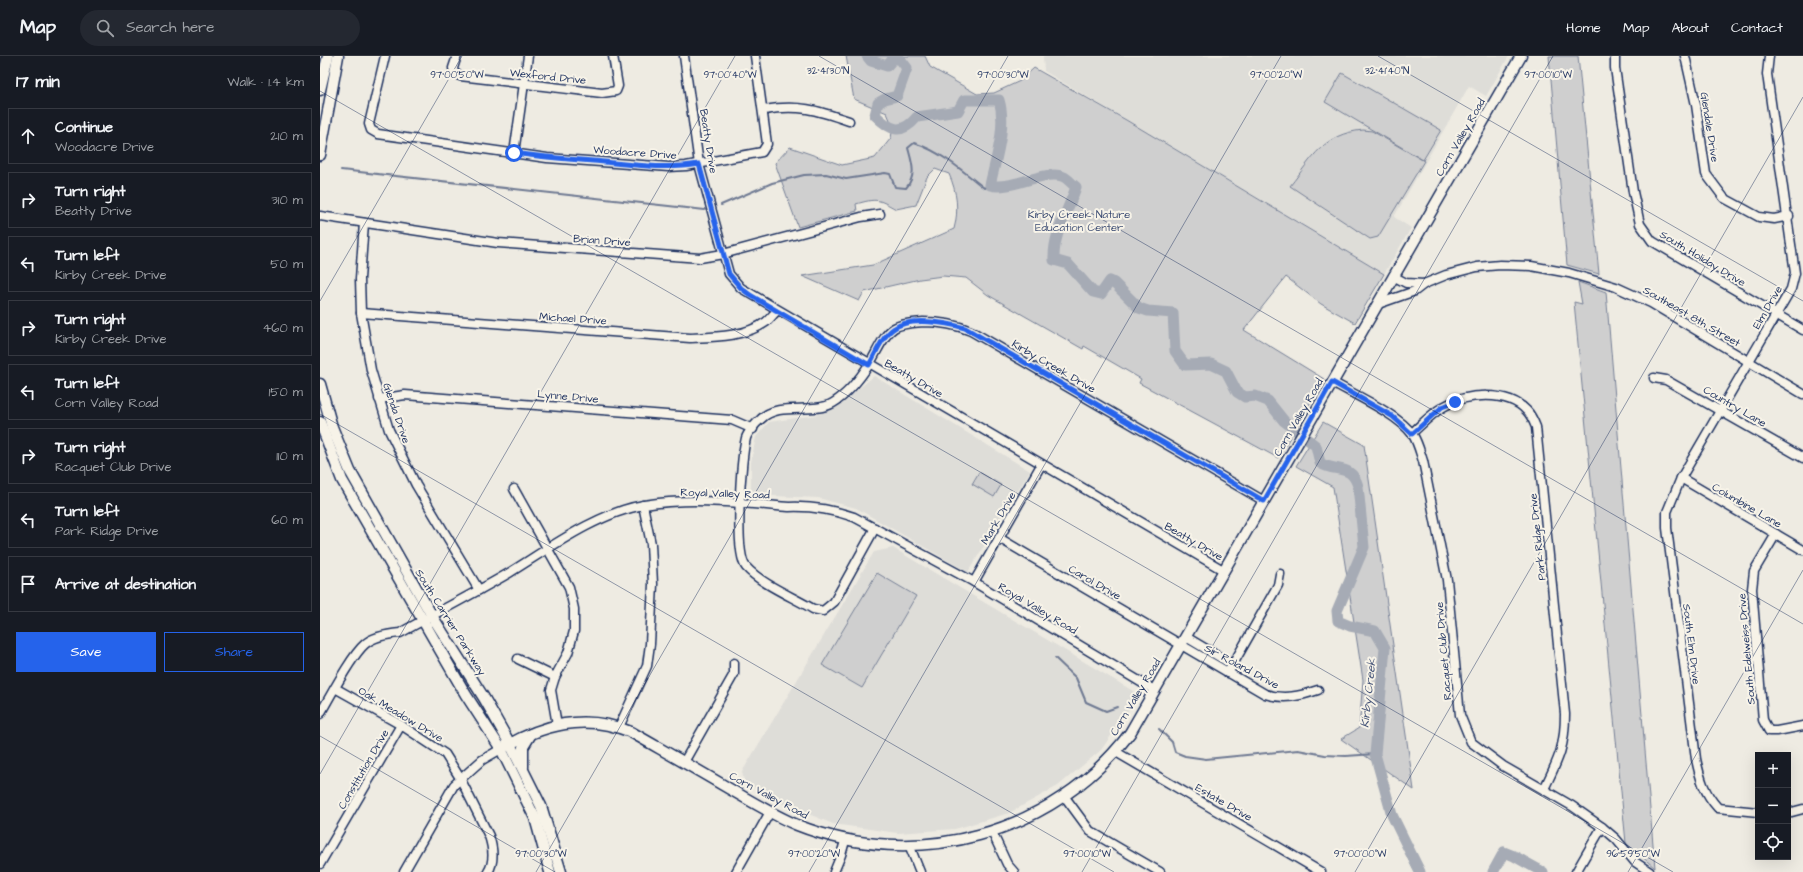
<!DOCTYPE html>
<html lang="en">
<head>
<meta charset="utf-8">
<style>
  :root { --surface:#171b24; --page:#242831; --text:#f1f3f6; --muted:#9ea1a6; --line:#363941; --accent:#2563eb }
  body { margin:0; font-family:"Architects Daughter",sans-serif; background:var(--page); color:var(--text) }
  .controls { position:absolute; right:12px; bottom:12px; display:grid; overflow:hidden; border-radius:0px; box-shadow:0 4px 16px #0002 }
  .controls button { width:36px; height:36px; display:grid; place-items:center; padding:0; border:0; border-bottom:1px solid var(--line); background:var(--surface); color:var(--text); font:20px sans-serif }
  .stop { position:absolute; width:12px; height:12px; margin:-9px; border:3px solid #2563eb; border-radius:50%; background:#fff }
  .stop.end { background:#2563eb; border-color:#fff; box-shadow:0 1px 4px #0008 }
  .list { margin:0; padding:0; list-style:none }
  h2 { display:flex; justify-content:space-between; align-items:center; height:52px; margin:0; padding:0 16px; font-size:17px }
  h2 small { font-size:13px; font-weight:400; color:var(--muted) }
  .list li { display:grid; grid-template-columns:26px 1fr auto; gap:12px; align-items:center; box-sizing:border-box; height:56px; margin:0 8px 8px; padding:0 8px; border:1px solid var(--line); border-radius:0px }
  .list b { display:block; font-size:15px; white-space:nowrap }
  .list p { margin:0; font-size:13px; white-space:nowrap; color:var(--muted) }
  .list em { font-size:13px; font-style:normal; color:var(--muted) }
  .actions { display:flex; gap:8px; padding:12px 16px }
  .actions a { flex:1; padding:9px 0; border:1px solid var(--accent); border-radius:0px; text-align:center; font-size:14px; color:var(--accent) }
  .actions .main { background:var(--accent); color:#fff }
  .icon { flex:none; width:22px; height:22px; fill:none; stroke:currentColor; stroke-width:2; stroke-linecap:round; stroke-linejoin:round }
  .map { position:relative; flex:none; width:1483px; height:816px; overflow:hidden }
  header { display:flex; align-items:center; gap:24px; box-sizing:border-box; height:56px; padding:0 20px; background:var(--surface); border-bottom:1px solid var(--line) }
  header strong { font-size:19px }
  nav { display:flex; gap:22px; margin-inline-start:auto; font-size:14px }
  .search { width:280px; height:36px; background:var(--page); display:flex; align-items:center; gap:10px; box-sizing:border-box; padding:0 14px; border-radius:22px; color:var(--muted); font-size:15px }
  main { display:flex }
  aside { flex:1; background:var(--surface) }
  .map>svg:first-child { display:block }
  .built { fill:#deddd8 }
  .green { fill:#cfcfcf; stroke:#757f96 }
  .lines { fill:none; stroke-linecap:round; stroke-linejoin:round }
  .stream { stroke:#6e7992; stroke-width:2 }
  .river { stroke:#a6abb5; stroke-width:11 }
  .minor-casing { stroke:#1b2f5e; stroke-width:11 }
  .major-casing { stroke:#1b2f5e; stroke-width:13 }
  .minor { stroke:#f7f3e8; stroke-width:8 }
  .major { stroke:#f7f3e8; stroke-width:10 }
  .route { stroke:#2563eb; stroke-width:5 }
  .ticks { fill:none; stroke:#1b2f5e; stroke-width:1; stroke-opacity:0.45 }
  .labels { text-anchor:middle; stroke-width:4; stroke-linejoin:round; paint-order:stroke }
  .street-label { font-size:11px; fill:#1b2f5e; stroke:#f7f3e8 }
  .park-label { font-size:11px; fill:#3f4f75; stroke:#f7f3e8 }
  .water-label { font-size:12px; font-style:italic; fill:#455478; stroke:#f7f3e8 }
  .ticks-label { font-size:10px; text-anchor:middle; fill:#1b2f5e; stroke:#f7f3e8; stroke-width:4; stroke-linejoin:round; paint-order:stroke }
</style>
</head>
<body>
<header>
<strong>Map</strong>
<div class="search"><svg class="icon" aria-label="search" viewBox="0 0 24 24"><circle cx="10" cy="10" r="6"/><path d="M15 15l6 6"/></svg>Search here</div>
<nav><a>Home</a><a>Map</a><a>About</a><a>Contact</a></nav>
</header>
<main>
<aside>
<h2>17 min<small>Walk · 1.4 km</small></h2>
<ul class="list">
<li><svg class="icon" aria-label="ahead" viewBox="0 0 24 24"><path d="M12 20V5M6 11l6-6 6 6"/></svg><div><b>Continue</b><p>Woodacre Drive</p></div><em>210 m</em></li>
<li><svg class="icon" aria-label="right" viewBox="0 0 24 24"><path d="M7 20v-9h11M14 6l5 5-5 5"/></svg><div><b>Turn right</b><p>Beatty Drive</p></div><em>310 m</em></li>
<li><svg class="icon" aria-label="left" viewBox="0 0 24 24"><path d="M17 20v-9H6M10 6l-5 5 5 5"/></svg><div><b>Turn left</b><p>Kirby Creek Drive</p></div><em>50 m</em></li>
<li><svg class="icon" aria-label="right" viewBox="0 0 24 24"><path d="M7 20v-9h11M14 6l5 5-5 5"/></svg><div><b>Turn right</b><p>Kirby Creek Drive</p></div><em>460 m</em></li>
<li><svg class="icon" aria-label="left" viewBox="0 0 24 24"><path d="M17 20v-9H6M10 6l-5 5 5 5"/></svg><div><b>Turn left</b><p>Corn Valley Road</p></div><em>150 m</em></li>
<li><svg class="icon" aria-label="right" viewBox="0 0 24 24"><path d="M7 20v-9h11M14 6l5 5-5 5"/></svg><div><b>Turn right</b><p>Racquet Club Drive</p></div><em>110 m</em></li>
<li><svg class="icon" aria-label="left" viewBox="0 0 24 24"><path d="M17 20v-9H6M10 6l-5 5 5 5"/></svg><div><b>Turn left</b><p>Park Ridge Drive</p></div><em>60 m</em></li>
<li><svg class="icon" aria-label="arrive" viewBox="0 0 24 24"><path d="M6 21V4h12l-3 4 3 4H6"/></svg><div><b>Arrive at destination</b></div></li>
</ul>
<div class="actions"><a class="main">Save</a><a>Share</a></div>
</aside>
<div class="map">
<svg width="1483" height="816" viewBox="0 0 1483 816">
  <rect width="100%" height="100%" fill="#eeebe2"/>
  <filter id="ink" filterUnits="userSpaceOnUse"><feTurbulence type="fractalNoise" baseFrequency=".025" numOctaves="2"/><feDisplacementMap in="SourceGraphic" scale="8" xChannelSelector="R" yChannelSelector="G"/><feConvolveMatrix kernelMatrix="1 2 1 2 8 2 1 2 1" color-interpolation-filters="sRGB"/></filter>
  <g filter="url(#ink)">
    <g class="built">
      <polygon points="723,0 1189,0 1166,40 1149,30 1074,161 1091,172 1064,218 724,15"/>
      <polygon points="554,320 710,415 648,516 536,452 498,442 431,439 431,406 436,381 449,366 496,359 517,351"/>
      <polygon points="573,492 813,635 815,645 781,694 738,730 689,757 635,773 578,777 513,768 457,745 424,725 422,716 554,496"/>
    </g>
    <g class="green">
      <path d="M526 0H605L610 11 657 38 674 37 700 25 714 12 806 64 1064 218 1035 267 1001 248 966 221 924 274 1004 323 958 402 819 327 821 323 764 290 763 293 668 239 646 222 623 220 600 223 544 236 539 245 482 220 553 209 634 173C639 154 637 136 629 118L615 113 607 121 596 149 576 153C558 143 557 142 536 148L537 155 478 171 455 107 470 91 522 109 555 102 571 82 573 71 567 57 534 43Z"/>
      <polygon points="1229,0 1258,0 1279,218 1247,209"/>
      <polygon points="1022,17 1121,74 1103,104 1005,46"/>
      <path d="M1043 74 1052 75 1104 105 1058 181 1050 183 970 130C993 101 1003 78 1043 74Z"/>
      <polygon points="1258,226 1286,236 1335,812 1306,787 1254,246 1262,248"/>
      <polygon points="1003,366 1044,389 1094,734 1021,683 1039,672 1043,624 1013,431 976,410"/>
      <polygon points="659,416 681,429 674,441 652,428"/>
      <polygon points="557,517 596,540 542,632 502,609"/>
    </g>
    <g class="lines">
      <g class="stream">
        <polyline points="21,114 385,154"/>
        <path d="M401 149 452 127 484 119 506 118 526 123 565 117 570 118 575 131 586 132C597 119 592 107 588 92L594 87C620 95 643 115 664 132L670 129"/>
        <polyline points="735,602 756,622 766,646 786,655 797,651"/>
        <polyline points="839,673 852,686 855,696 865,700 886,703 978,694 1005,699 1026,700 1055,698"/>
      </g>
      <g class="river">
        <path d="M547 0 551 5 567 10 573 3H580L587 12 577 40 565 43 558 47 555 59C570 74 581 80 597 61L638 55 644 44H679C687 70 676 102 670 129 691 135 727 112 744 121 748 123 752 128 756 131 748 156 733 177 734 204L748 208 773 236 781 238 790 225 794 227 819 252 828 255 853 257 855 295 865 309 891 308 906 315 917 336 925 341 935 340 948 345 964 365 996 390 1000 407C1016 417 1031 407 1038 430L1044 491 1017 555 1018 565 1030 570 1055 575 1065 592 1055 698 1072 759 1100 816"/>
        <polyline points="1173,816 1184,796 1194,800 1223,816"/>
      </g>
      <g class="minor-casing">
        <g id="minor">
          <polyline points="65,0 49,68 51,74 58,78 227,102 349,111 366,110 442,96 447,88 435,0"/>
          <polyline points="137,0 133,12 134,17 140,20 282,37 296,35 298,30 293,0"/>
          <polyline points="364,0 379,108 409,218 421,232 903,514"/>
          <polyline points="1295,0 1295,12 1313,136 1320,168 1332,185 1483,274"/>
          <polyline points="1365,0 1376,49 1386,118 1404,142 1439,161 1454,163 1469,160"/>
          <path d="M444 54C478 48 497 54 529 65"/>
          <polyline points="194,97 208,0"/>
          <polyline points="0,160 178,187 380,202 403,198 541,161 560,158"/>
          <polyline points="44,167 40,223 41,257 51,314 69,374 96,429 159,534"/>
          <polyline points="1073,220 1086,227 1104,228"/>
          <polyline points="1058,248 1095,235 1104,228 1126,219 1157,211 1180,209 1211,210 1249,217 1296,231 1331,247 1483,338"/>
          <path d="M41 257 370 282C394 281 425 281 446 266 450 263 453 258 457 255"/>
          <polyline points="1334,322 1346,324 1483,402"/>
          <path d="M1012 326C1035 339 1078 358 1093 379 1098 387 1100 396 1103 405L1127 524 1140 659 1151 686 1183 710 1252 750 1282 771 1296 783 1315 806 1330 816"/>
          <polyline points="59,343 85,339 412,364 433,373"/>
          <path d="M1092 377C1101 369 1111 358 1123 351 1146 337 1188 334 1207 355 1211 359 1214 366 1216 371L1245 658C1245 692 1238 704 1224 733"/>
          <polyline points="1361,422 1483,494"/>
          <polyline points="194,433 249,531 254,553 254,575 248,597 235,621 231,634 237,669"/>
          <path d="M555 472 514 546 503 555 493 553C473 541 441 528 426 511 414 496 421 403 426 382 428 376 436 367 441 363 459 345 492 359 513 347 528 338 541 321 550 307 557 296 563 279 574 272 582 267 594 267 603 266 620 266 635 268 651 275L944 445"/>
          <polyline points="1456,478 1434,515 1432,533 1443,664 1449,675 1457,675 1483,670"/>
          <path d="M679 482 945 638C964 644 980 640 998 634"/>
          <polyline points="654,526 721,409"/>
          <polyline points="866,581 913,609"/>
          <polyline points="198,603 235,621"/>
          <polyline points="908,617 958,529 960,518"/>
          <path d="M15 632 81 669 125 698 140 722 169 780C173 792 175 805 168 816"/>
          <path d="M0 658C10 641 31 600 45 588 54 580 69 578 80 577 116 557 153 538 189 517 228 493 279 456 324 449 372 441 421 447 469 451 492 450 513 454 534 461L654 526 834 634"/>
          <polyline points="299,671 327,610 330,588 333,528 331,488 323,449"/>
          <polyline points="796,696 1001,816"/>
          <polyline points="364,706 414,618 414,607"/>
          <polyline points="745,741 770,775 840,816"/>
          <path d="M1438 756 1398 752C1384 737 1380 722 1376 703L1347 472V456L1361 422 1471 233 1475 217 1447 18 1449 0"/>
          <polyline points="1468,757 1483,753"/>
          <polyline points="672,776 687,808 694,816"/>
          <polyline points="590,791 600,816"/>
          <polyline points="0,808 81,669"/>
          <polyline points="84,816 134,729 162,704 181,693"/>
          <polyline points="416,816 450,756"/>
          <polyline points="514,816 521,799 525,785"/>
          <polyline points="1256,816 1282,771"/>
        </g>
      </g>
      <g class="major-casing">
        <g id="major">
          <polyline points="0,34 8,0"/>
          <polyline points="0,99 18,0"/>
          <polyline points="0,328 12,371 30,415 112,560 164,642 190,688 221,750 241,816"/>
          <polyline points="0,366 22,424 146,639 181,693 215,762 230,816"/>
          <path d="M181 693C223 668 265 657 311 676 344 695 376 713 408 732 431 745 453 759 477 769 596 816 733 779 810 677L1201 0"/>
          <polyline points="203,711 203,691 211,678"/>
        </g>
      </g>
      <use href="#minor" class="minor"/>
      <use href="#major" class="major"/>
    </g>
  </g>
  <g class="lines" filter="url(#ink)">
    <path class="route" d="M194 97C220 101 246 103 273 105 308 108 344 114 379 108L409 218 421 232 430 239 549 309C556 297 562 281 573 273 589 260 627 267 645 272L944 445 1012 326 1072 360 1092 378 1122 351 1135 346"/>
  </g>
  <path class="ticks" d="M499 0 1483 568M1058 0 1483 245M0 35 1353 816M0 245 142 0M0 358 794 816M0 680 235 816M0 718 415 0M216 816 688 0M489 816 961 0M762 816 1233 0M1035 816 1483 41M1308 816 1483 514"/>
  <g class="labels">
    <g class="street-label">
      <text transform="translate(228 20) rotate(6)" y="4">Wexford Drive</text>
      <text transform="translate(1390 71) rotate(81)" y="4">Glendale Drive</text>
      <text transform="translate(1140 81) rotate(-60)" y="4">Corn Valley Road</text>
      <text transform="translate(389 85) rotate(81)" y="4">Beatty Drive</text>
      <text transform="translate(315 96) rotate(4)" y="4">Woodacre Drive</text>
      <text transform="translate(282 184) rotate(4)" y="4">Brian Drive</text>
      <text transform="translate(1383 202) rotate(31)" y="4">South Holiday Drive</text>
      <text transform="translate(1447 251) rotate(-60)" y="4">Elm Drive</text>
      <text transform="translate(1372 260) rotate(30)" y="4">Southeast 8th Street</text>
      <text transform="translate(253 262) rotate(4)" y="4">Michael Drive</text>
      <text transform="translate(734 310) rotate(30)" y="4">Kirby Creek Drive</text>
      <text transform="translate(594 322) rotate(30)" y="4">Beatty Drive</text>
      <text transform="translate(248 340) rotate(5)" y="4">Lynne Drive</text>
      <text transform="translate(1415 350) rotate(30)" y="4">Country Lane</text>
      <text transform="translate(77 357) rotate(71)" y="4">Glenda Drive</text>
      <text transform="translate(978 361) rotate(-60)" y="4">Corn Valley Road</text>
      <text transform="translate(405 437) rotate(2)" y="4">Royal Valley Road</text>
      <text transform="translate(1427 449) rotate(30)" y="4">Columbine Lane</text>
      <text transform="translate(678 462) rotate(-60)" y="4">Mark Drive</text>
      <text transform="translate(1217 481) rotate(-96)" y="4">Park Ridge Drive</text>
      <text transform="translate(874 485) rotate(30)" y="4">Beatty Drive</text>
      <text transform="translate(775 526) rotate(30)" y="4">Carol Drive</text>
      <text transform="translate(718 552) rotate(31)" y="4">Royal Valley Road</text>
      <text transform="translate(131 566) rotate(58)" y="4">South Carrier Parkway</text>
      <text transform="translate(1372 588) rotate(83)" y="4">South Elm Drive</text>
      <text transform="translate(1426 593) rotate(-95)" y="4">South Edelweiss Drive</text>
      <text transform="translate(1123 595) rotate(-95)" y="4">Racquet Club Drive</text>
      <text transform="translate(922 610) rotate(28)" y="4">Sir Roland Drive</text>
      <text transform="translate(815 641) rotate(-59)" y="4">Corn Valley Road</text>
      <text transform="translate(81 658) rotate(31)" y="4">Oak Meadow Drive</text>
      <text transform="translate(43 713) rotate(-60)" y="4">Constitution Drive</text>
      <text transform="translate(449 739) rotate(28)" y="4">Corn Valley Road</text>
      <text transform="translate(904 746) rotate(30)" y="4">Estate Drive</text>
    </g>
    <g class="park-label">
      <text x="759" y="162">Kirby Creek Nature<tspan x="759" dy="13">Education Center</tspan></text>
    </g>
    <g class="water-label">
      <text transform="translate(1048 637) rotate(-84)" y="4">Kirby Creek</text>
    </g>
  </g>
  <g class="ticks-label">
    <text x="508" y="18">32°41'30"N</text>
    <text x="1067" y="18">32°41'40"N</text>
    <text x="137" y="22">97°00'50"W</text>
    <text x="410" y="22">97°00'40"W</text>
    <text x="683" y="22">97°00'30"W</text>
    <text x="956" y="22">97°00'20"W</text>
    <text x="1228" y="22">97°00'10"W</text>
    <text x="221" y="801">97°00'30"W</text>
    <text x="494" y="801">97°00'20"W</text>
    <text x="767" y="801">97°00'10"W</text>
    <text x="1040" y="801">97°00'00"W</text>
    <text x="1313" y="801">96°59'50"W</text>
  </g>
</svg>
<div class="controls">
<button>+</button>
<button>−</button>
<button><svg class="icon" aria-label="locate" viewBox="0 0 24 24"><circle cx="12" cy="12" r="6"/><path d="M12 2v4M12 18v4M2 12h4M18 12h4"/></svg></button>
</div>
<div class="stop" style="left:194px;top:97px"></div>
<div class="stop end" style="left:1135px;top:346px"></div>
</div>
</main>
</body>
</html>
